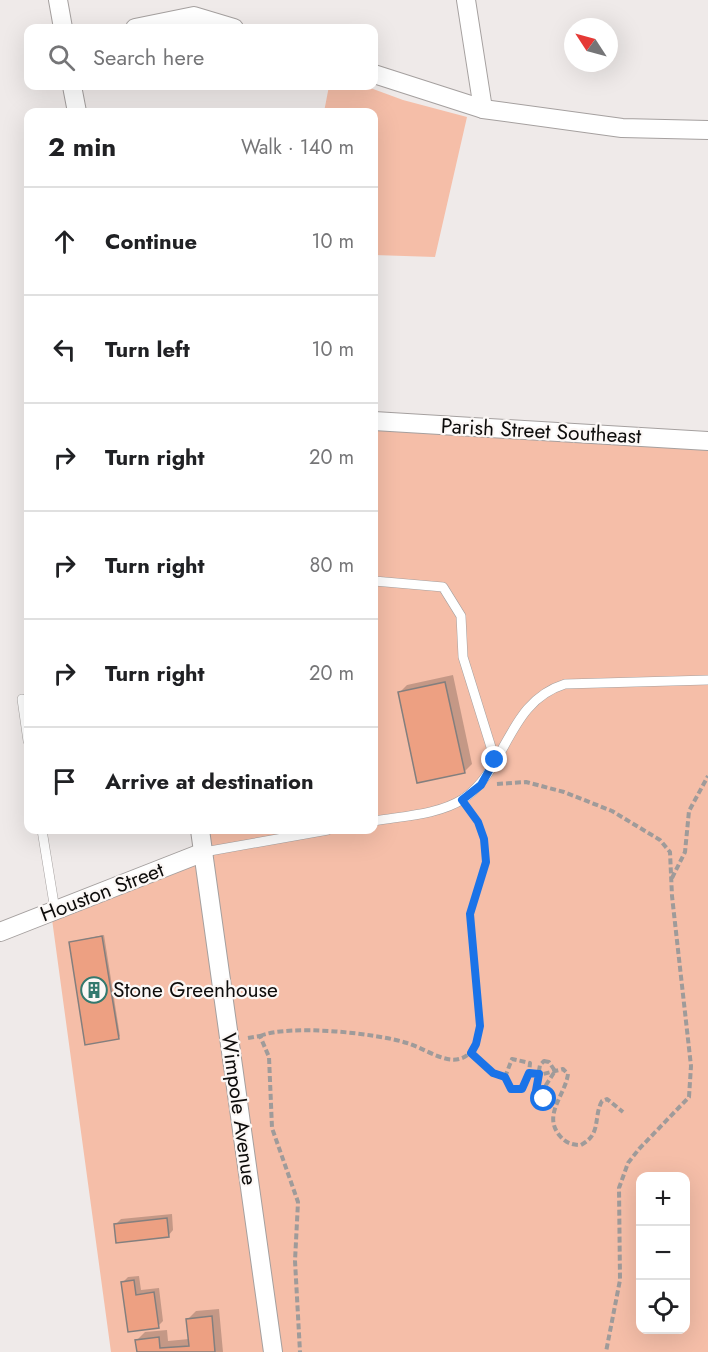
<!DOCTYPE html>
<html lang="en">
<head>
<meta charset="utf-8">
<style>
  :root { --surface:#fff; --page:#f6f6f6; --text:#202124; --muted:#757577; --line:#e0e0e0 }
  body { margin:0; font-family:Jost,sans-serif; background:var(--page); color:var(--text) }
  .controls { position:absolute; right:18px; bottom:18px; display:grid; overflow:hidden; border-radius:12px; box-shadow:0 6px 24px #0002 }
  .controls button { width:54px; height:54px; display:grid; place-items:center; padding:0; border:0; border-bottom:2px solid var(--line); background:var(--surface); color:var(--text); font:30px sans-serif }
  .compass { position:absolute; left:564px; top:18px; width:54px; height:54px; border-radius:50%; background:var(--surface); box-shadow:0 6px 24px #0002; rotate:306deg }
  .stop { position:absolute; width:18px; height:18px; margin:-14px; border:4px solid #1a73e8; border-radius:50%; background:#fff }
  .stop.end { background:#1a73e8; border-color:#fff; box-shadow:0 2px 6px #0008 }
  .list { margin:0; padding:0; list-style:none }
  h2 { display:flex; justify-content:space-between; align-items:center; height:78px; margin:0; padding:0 24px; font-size:26px }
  h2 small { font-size:20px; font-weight:400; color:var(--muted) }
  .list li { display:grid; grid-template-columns:39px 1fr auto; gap:18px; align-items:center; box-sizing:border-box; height:108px; padding:0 24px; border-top:2px solid var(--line) }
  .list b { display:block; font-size:22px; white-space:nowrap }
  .list em { font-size:20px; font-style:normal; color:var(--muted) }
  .icon { flex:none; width:33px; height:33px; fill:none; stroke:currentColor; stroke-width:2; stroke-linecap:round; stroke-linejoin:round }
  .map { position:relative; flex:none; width:708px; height:1352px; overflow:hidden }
  .search { position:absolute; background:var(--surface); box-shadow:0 6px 24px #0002; left:24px; top:24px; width:354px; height:66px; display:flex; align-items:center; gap:15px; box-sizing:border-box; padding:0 21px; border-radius:12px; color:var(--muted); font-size:22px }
  .panel { position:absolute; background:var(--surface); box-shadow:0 6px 24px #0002; left:24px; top:108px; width:354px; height:726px; border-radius:12px }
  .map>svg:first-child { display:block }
  .green { fill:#f5bea8; fill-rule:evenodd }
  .shadow { fill:#0003 }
  .building { fill:#eda082; stroke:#837f7e; stroke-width:1.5 }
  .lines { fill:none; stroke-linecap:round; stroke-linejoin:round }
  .lane-casing { stroke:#a5a09f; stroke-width:10 }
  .street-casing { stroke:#a5a09f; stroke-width:20 }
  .path { stroke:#9f9b9a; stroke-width:4; stroke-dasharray:6 3; stroke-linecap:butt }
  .lane { stroke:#fff; stroke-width:9 }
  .street { stroke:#fff; stroke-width:18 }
  .route { stroke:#1a73e8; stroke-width:8 }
  .labels { text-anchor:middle; stroke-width:4.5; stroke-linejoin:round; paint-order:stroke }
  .street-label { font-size:21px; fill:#0d0c0b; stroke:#fcf8f6 }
  .poi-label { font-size:21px; fill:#0d0c0b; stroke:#fcf8f6; text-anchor:start }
</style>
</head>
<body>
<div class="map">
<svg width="708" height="1352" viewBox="0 0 708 1352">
  <rect width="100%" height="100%" fill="#efeae9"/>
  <g class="green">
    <polygon points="329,86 365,86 403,100 467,117 435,257 374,255 374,112 324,112"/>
    <path d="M374 421 708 441V1352H111L51 912 204 852 200 830H374ZM640 1176H686V1330H640Z"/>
  </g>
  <g class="shadow">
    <polygon points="453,675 472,764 464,772 399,693 407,685"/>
    <polygon points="104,935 120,1036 118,1038 70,942"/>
    <polygon points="172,1214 173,1230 168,1236 116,1224 121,1219"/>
    <polygon points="139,1276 141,1290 159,1288 163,1321 158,1326 123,1282 128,1277"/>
    <polygon points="219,1309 223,1352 138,1352 137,1340 145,1332 167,1330 168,1341 189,1339 188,1319 196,1311"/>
  </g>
  <g class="building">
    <polygon points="445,682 465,773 417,783 398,692"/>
    <polygon points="102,936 119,1039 85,1045 69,942"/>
    <polygon points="167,1218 169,1237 116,1243 114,1224"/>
    <polygon points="134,1280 136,1295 154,1292 159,1328 128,1332 121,1282"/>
    <polygon points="212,1316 215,1352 137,1352 135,1340 159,1337 160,1348 189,1346 186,1319"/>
  </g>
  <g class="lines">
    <g class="lane-casing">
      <g id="lane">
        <polyline points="374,581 443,587 461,616 463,657 495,760"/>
        <polyline points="22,699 28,741"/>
        <path d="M374 821C402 816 438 815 463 799 508 768 507 702 565 684L708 680"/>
        <polyline points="42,830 55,910"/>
        <polyline points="204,852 328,830"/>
      </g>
    </g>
    <g class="street-casing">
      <g id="street">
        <polyline points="58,0 63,28"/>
        <polyline points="466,0 483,109"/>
        <polyline points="135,28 194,16 234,28"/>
        <polyline points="374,74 483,109 622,128 708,130"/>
        <polyline points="72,86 77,112"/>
        <polyline points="374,421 708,441"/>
        <polyline points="200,830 273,1352"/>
        <polyline points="0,932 204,852"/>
      </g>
    </g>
    <g class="path">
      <polyline points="497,784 526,782 564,792 612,811 660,840 670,852 672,896 691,1066 689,1097 639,1149 628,1163 619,1188 620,1280 606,1352"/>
      <polyline points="672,878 685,852 689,811 708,776"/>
      <path d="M260 1036C289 1024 376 1033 407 1043 422 1047 443 1063 459 1059 475 1055 477 1039 480 1026L470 914 486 862 485 839 478 822 469 809"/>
      <polyline points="248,1038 260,1036 269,1057 272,1128 298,1202 295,1261 300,1352"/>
      <path d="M471 1053 493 1073 505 1077 511 1089H522L529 1073 543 1074 563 1069 568 1074C565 1096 542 1115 560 1136 566 1143 572 1145 581 1145 602 1134 593 1117 602 1101L607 1099 623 1112"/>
      <polygon points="544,1061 549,1062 555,1071 546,1085 544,1099 535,1096 535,1092 540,1065"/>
      <polyline points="505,1077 512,1059 530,1063 529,1073"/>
    </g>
    <use href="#lane" class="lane"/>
    <use href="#street" class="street"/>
  </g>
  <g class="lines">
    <polyline class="route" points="495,760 481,785 462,800 478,822 484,839 486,862 470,914 480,1026 476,1044 471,1053 493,1073 505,1077 511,1089 522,1089 529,1073 539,1074 535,1096 544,1099"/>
  </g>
  <defs>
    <g id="building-ring" transform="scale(1.35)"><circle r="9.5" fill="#fcf8f6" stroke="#33796e" stroke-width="1.5"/><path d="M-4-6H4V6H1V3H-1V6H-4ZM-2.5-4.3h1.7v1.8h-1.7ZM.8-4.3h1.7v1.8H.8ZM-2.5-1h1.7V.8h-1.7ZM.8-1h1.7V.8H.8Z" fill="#33796e"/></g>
  </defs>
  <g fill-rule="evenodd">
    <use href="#building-ring" x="94" y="990"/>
  </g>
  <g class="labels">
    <g class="street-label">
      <text transform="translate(541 431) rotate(3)" y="7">Parish Street Southeast</text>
      <text transform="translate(102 892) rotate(-21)" y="7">Houston Street</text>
      <text transform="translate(239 1109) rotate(82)" y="7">Wimpole Avenue</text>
    </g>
    <g class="poi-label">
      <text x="113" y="997">Stone Greenhouse</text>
    </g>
  </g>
</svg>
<div class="controls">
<button>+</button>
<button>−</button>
<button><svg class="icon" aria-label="locate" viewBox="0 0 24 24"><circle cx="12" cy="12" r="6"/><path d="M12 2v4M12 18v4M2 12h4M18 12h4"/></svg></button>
</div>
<svg class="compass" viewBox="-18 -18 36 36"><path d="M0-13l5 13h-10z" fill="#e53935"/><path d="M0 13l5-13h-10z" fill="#757577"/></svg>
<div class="stop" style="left:544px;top:1099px"></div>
<div class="stop end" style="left:495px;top:760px"></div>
<div class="search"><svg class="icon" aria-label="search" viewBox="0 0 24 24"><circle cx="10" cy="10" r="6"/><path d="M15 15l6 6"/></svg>Search here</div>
<section class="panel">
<h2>2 min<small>Walk · 140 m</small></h2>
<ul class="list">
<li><svg class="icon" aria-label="ahead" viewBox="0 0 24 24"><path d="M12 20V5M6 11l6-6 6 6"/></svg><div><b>Continue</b></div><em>10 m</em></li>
<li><svg class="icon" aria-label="left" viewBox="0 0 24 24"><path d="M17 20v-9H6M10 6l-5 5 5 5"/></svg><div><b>Turn left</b></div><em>10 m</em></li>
<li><svg class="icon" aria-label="right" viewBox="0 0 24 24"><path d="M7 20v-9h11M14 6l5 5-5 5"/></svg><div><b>Turn right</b></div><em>20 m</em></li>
<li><svg class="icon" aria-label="right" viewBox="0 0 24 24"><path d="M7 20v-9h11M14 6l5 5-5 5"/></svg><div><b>Turn right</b></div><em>80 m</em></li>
<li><svg class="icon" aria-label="right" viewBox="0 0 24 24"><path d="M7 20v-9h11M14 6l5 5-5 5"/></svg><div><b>Turn right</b></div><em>20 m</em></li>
<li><svg class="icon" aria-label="arrive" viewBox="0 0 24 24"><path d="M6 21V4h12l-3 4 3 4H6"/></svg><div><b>Arrive at destination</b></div></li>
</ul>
</section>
</div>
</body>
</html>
